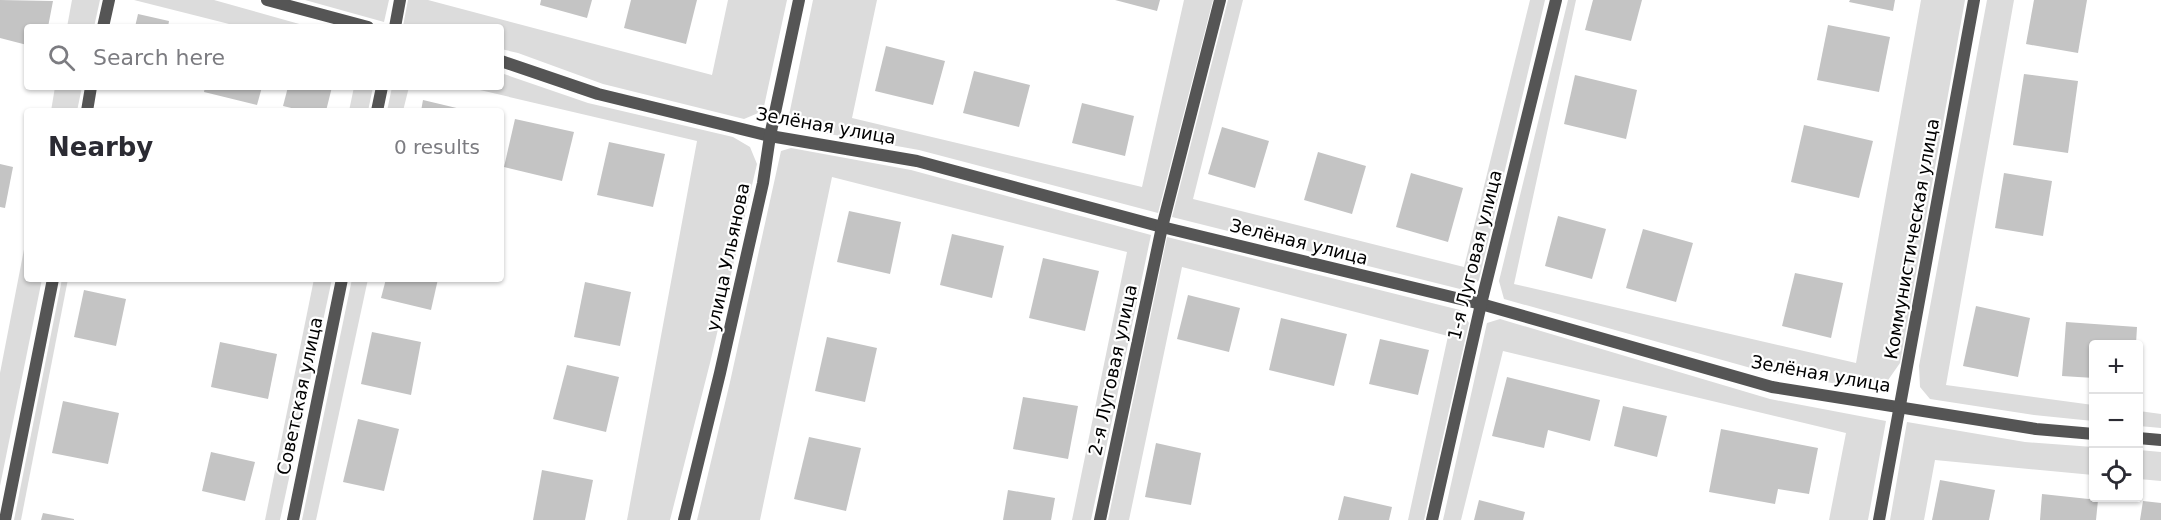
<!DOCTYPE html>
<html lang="en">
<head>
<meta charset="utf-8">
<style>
  :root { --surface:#fff; --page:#f7f7f7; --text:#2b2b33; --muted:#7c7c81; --line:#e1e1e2 }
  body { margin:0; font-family:"DejaVu Sans",sans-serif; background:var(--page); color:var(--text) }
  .controls { position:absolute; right:18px; bottom:18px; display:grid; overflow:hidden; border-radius:6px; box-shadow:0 2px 4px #0004 }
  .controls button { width:54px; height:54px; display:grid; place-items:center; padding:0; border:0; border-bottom:2px solid var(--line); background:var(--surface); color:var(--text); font:30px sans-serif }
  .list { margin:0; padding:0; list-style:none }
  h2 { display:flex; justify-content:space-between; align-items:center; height:78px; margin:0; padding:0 24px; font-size:26px }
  h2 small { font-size:20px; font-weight:400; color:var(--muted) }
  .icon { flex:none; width:33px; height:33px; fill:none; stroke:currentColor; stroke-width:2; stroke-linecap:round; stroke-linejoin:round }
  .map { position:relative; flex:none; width:2161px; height:520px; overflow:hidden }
  .search { position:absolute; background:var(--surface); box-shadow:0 2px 4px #0004; left:24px; top:24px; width:480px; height:66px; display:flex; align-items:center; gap:15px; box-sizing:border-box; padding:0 21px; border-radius:6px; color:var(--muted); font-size:22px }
  .panel { position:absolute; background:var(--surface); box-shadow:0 2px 4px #0004; left:24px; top:108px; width:480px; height:174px; border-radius:6px }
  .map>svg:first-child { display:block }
  .green { fill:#dcdcdc }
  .building { fill:#c4c4c4 }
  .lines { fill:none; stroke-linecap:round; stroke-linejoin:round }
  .minor { stroke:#555; stroke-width:12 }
  .labels { text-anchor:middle; stroke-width:4.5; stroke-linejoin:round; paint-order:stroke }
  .street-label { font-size:18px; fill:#000; stroke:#fff }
</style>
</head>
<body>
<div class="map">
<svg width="2161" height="520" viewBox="0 0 2161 520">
  <rect width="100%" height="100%" fill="#fff"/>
  <g class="green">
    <polygon points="72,0 100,0 94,27 67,27"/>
    <polygon points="134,0 214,0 310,27 241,27"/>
    <polygon points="305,0 389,0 384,22"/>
    <polygon points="408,0 428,0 712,75 728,0 787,0 763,111 744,119 603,84 518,53 501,49 501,27 403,26"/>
    <polygon points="813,0 877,0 852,118 1142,187 1184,0 1213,0 1158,213 919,150 790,127 788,120"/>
    <polygon points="1228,0 1243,0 1193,199 1464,267 1530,0 1545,0 1479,280 1468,291 1172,217"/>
    <polygon points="1568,0 1576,0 1514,284 1856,363 1921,0 1965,0 1900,363 1886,383 1866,389 1758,370 1504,299 1499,281"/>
    <polygon points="1987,0 2014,0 1946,385 2093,405 2093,421 2034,415 1930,399 1920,387 1919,366"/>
    <polygon points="501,73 588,103 733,137 750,147 757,164 710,363 670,520 627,520 697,141 467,87 501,87"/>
    <polygon points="55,87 82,87 77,111 51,111"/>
    <polygon points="354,87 373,87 368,111 349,111"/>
    <polygon points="392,87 409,87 403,111 387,111"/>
    <polygon points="791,148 911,170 1151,235 1091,520 1072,520 1127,252 832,177 760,520 697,520 730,382 781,151"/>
    <polygon points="27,234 27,279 42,279 0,486 0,373"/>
    <polygon points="1167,237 1460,310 1469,323 1424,520 1408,520 1448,336 1182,267 1129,520 1108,520"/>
    <polygon points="62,279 68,279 21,520 14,520"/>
    <polygon points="314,279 332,279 280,520 265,520"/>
    <polygon points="352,279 368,279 316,520 302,520"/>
    <polygon points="1500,319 1770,399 1886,421 1868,520 1829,520 1846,433 1503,351 1461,520 1443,520 1487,323"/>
    <polygon points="2139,411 2161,414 2161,428 2139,426"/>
    <polygon points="1907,422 2025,442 2093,447 2093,475 1935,460 1924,520 1890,520"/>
    <polygon points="2139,450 2161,452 2161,481 2139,479"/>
  </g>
  <g class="building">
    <polygon points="0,0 53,1 48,27 27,27 27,45 0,38"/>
    <polygon points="541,0 592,0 587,18 540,5"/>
    <polygon points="631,0 697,0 686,44 624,28"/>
    <polygon points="1115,0 1160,0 1157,11"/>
    <polygon points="1593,0 1642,0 1631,41 1585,30"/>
    <polygon points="1850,0 1895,0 1893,11 1849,2"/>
    <polygon points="2034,0 2087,0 2078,53 2026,44"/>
    <polygon points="138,14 169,21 168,27 135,27"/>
    <polygon points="1828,25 1890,37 1879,92 1817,80"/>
    <polygon points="886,46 945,61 933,105 875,91"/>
    <polygon points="974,71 1030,85 1019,127 963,113"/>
    <polygon points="2024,74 2078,81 2068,153 2013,145"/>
    <polygon points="1575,75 1637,90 1626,139 1564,124"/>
    <polygon points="205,87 262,87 257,105 204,92"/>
    <polygon points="288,87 332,87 326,111 304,111 283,106"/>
    <polygon points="423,100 465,110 465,111 421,111"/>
    <polygon points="1082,103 1134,116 1125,156 1072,143"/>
    <polygon points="515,119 574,132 562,181 504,167"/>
    <polygon points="1804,125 1873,141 1859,198 1791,182"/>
    <polygon points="1222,127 1269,141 1255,188 1208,174"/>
    <polygon points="609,142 665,154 653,207 597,195"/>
    <polygon points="1318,152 1366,166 1352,214 1304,200"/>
    <polygon points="0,164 13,167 5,208 0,207"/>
    <polygon points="1411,173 1463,188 1448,242 1396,227"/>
    <polygon points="2004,173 2052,181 2043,236 1995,228"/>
    <polygon points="849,211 901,222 890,274 837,262"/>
    <polygon points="1558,216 1606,229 1592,279 1545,266"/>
    <polygon points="1643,229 1693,243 1676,302 1626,288"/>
    <polygon points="952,234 1004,246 992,298 940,285"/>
    <polygon points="1043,258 1099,271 1085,331 1029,318"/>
    <polygon points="1795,273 1843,283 1831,338 1782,326"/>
    <polygon points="386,279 438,279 431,310 381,298"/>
    <polygon points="585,282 631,292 620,346 574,337"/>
    <polygon points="84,290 126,299 116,346 74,337"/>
    <polygon points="1188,295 1240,308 1229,352 1177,339"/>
    <polygon points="1976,306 2030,318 2018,377 1963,366"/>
    <polygon points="1281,318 1347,334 1334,386 1269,370"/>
    <polygon points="2066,322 2137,327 2136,344 2094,344 2094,378 2062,376"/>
    <polygon points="372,332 421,342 411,395 361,384"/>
    <polygon points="827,337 877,348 865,402 815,391"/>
    <polygon points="1380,339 1429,350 1418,395 1369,384"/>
    <polygon points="220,342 277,354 268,399 211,387"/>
    <polygon points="567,365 619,377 606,432 553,419"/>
    <polygon points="1507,377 1600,400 1590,441 1548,430 1544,448 1492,436"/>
    <polygon points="1023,397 1078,406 1068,459 1013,449"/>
    <polygon points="63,401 119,413 108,464 52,453"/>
    <polygon points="1623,406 1667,416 1657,457 1614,446"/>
    <polygon points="358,419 399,429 384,491 343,482"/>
    <polygon points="1721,429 1818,448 1809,494 1778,489 1775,504 1709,492"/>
    <polygon points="809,437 861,448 846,511 794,499"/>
    <polygon points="1156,443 1201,453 1191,505 1145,497"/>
    <polygon points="211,452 255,462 245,501 202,491"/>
    <polygon points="542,470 593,480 585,520 533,520"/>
    <polygon points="1940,480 1995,490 1989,520 1932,520"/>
    <polygon points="1008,490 1055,498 1051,520 1003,520"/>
    <polygon points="2042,494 2098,500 2096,520 2040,520"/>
    <polygon points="1344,496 1392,507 1389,520 1338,520"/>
    <polygon points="1479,500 1525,512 1523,520 1474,520"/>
    <polygon points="2143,501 2161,503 2161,520 2140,520"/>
    <polygon points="43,513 74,519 74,520 41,520"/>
  </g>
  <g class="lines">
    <g class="minor">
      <polyline points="267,0 368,27"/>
      <polyline points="103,27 109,0"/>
      <polyline points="395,27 400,0"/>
      <polyline points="501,61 598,94 770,136 917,161 1162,227 1481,304 1772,387 2036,429 2094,434"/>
      <polyline points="87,111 91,87"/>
      <polyline points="377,111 382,87"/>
      <polyline points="2138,438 2161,440"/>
      <polyline points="5,520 53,279"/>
      <polyline points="293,520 342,279"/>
      <polyline points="684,520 720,373 763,183 770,136 799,0"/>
      <polyline points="1100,520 1162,227 1220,0"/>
      <polyline points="1432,520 1481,304 1556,0"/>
      <polyline points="1879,520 1974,0"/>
    </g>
  </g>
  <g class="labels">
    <g class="street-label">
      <text transform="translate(826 126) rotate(10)" y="6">Зелёная улица</text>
      <text transform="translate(1912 239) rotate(-80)" y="6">Коммунистическая улица</text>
      <text transform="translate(1299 242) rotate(14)" y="6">Зелёная улица</text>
      <text transform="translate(1475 255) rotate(-76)" y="6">1-я Луговая улица</text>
      <text transform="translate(728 257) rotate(-78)" y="6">улица Ульянова</text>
      <text transform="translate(1113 370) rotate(-78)" y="6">2-я Луговая улица</text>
      <text transform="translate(1821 374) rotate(10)" y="6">Зелёная улица</text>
      <text transform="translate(300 396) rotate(-78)" y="6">Советская улица</text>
    </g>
  </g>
</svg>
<div class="controls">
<button>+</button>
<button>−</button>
<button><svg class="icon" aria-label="locate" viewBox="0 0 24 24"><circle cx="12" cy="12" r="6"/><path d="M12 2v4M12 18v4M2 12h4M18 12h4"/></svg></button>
</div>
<div class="search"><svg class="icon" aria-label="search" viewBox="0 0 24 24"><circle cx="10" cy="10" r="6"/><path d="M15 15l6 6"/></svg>Search here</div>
<section class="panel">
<h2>Nearby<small>0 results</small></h2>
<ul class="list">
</ul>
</section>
</div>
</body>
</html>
